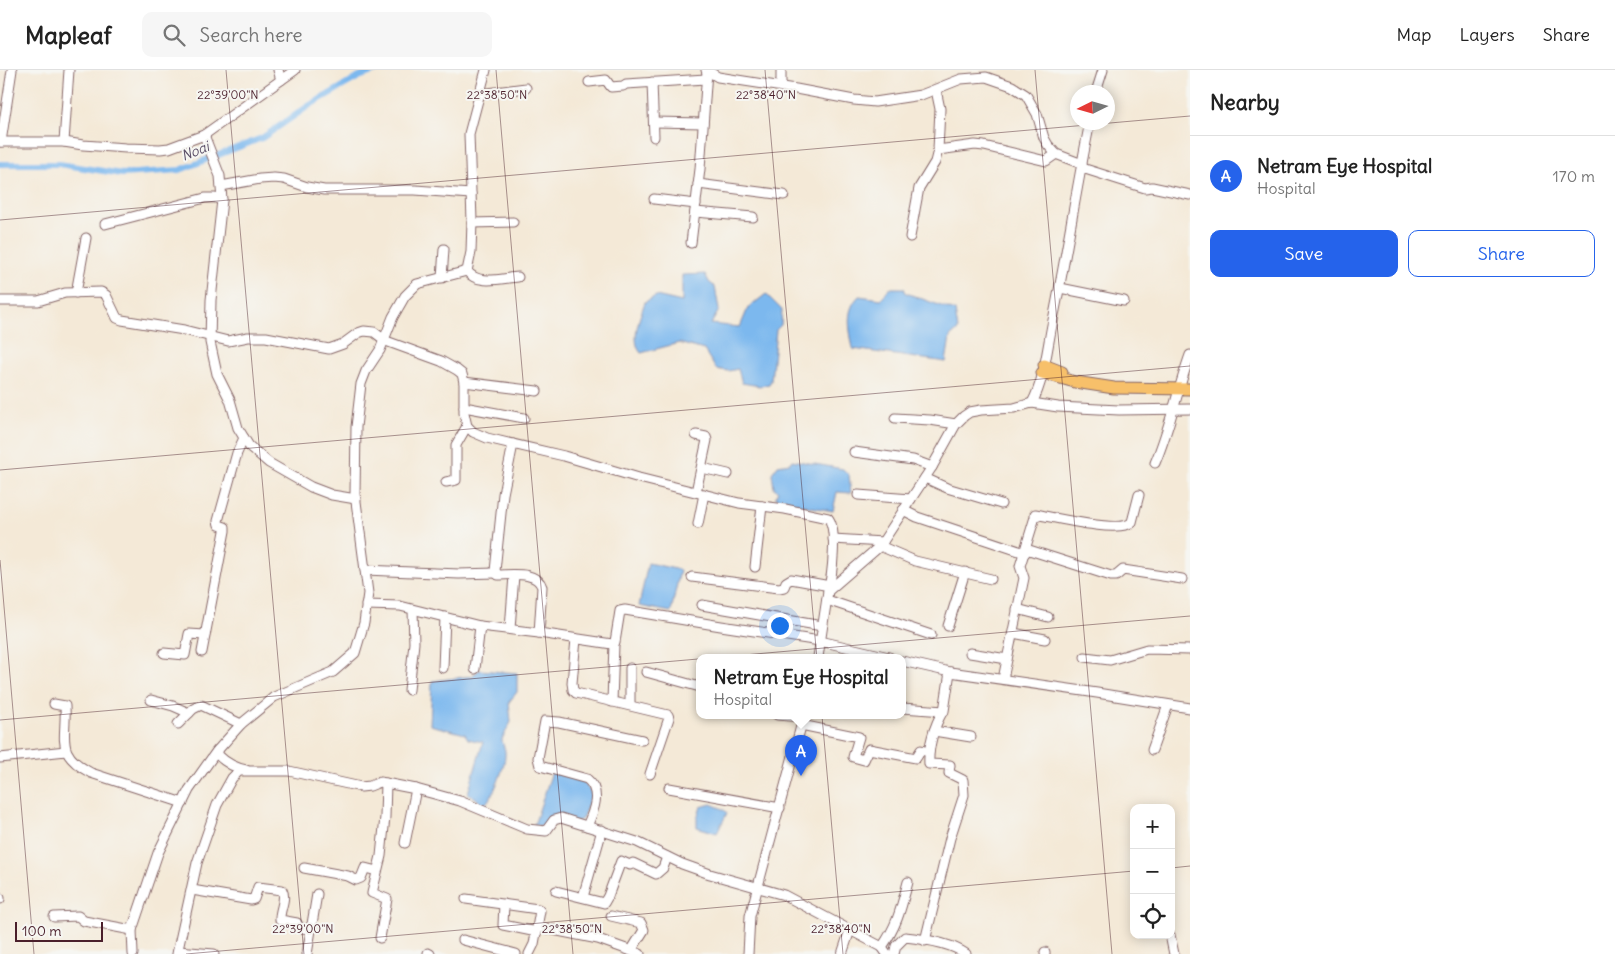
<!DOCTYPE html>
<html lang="en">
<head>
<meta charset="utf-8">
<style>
  :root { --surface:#fff; --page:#f6f6f6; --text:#222; --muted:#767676; --line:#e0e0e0; --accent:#2563eb }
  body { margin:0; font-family:Delius,sans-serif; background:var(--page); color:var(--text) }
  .controls { position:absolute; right:15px; bottom:15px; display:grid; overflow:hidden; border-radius:10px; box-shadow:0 2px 12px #0003 }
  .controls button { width:45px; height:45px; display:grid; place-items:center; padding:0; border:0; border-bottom:1px solid var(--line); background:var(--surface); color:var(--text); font:25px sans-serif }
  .compass { position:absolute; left:1070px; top:15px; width:45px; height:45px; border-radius:50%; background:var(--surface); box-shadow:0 2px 12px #0003; rotate:265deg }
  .scale { position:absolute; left:15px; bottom:12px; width:88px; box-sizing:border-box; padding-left:5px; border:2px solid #4a1f2b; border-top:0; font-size:14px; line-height:18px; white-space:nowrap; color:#4a1f2b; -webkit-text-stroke:4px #f6f6f2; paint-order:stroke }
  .you { position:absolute; left:779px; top:555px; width:18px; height:18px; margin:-12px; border:4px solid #fff; border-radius:50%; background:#1a73e8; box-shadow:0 0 0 8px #1a73e833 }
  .badge { display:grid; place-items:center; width:32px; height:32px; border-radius:50%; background:var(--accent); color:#fff; font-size:16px; font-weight:700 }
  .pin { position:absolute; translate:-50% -41px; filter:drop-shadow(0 1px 2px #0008) }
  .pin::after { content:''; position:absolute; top:26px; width:18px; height:15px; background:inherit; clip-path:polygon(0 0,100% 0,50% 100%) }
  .popup { position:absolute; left:696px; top:584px; width:210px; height:65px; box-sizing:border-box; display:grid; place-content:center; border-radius:10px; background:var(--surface); filter:drop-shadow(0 1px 4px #0005); font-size:16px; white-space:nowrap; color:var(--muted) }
  .popup b { font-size:19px; color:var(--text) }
  .popup::after { content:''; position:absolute; left:50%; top:100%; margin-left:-10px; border:10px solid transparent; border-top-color:var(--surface) }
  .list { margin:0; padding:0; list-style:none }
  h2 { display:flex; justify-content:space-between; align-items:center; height:65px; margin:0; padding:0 20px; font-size:21px }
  h2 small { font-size:16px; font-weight:400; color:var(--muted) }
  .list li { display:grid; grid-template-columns:32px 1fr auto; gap:15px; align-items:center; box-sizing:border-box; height:80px; padding:0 20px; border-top:1px solid var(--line) }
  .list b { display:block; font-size:19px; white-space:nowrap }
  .list p { margin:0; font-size:16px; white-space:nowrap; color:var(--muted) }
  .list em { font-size:16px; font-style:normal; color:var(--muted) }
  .actions { display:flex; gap:10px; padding:15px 20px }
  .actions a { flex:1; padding:11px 0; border:1px solid var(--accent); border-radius:10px; text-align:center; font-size:18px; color:var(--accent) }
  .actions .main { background:var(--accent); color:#fff }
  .icon { flex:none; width:28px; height:28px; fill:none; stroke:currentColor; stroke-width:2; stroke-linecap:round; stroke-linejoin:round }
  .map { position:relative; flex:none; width:1190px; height:884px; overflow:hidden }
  header { display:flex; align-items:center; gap:30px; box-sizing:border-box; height:70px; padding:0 25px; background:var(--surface); border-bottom:1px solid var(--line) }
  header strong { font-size:24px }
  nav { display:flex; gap:28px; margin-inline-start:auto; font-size:18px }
  .search { width:350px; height:45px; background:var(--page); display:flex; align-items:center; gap:12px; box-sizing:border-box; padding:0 18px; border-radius:10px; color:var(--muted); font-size:19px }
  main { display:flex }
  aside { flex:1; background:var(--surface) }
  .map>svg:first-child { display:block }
  .water { fill:#7cb8ee; stroke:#636c8c }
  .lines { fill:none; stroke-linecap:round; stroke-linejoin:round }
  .canal { stroke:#7cb8ee; stroke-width:6 }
  .minor-casing { stroke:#866667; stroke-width:11 }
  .major-casing { stroke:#866667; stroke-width:13 }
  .minor { stroke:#fff; stroke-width:9 }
  .major { stroke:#f7c06b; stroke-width:11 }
  .ticks { fill:none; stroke:#4a1f2b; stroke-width:1; stroke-opacity:0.45 }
  .labels { text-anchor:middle; stroke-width:4; stroke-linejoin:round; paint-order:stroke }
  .water-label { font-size:14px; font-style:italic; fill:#594d66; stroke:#f6f6f2 }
  .ticks-label { font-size:12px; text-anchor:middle; fill:#4a1f2b; stroke:#f6f6f2; stroke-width:4; stroke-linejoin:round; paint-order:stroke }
</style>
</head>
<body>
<header>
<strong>Mapleaf</strong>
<div class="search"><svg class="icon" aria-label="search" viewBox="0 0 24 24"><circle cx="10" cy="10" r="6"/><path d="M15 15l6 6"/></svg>Search here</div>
<nav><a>Map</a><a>Layers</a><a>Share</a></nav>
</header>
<main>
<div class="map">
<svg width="1190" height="884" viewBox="0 0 1190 884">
  <rect width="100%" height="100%" fill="#f6f6f2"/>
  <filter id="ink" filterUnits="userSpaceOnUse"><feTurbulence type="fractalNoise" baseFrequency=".02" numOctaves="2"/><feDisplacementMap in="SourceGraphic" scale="10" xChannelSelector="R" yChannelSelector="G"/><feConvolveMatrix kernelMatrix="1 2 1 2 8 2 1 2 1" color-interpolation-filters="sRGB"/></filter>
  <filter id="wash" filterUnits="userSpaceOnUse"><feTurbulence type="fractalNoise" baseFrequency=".0096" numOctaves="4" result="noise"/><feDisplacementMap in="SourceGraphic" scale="20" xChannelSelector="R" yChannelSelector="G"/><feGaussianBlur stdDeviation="1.12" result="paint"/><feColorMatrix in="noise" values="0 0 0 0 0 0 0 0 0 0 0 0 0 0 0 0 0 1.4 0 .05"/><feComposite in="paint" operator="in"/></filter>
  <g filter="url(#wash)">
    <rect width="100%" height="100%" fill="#f4e9d7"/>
    <g class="water">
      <path d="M705 204 709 212 715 217 717 228 719 240 711 254 740 257 748 238 766 224 782 240 781 255 776 260 771 311 769 314 760 316 742 313 738 299 728 301 716 299 704 280 679 273 641 283C630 270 640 247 645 232L656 226 682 232V205Z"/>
      <path d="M889 218H904L906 223 955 241 958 260 950 267 946 292 853 279C850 260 844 241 859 226L882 229Z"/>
      <polygon points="792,390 843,399 849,405 851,423 837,422 833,441 785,432 775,427 778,421 774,418 772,403 778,395 790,393"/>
      <polygon points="648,493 680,500 671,542 639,536"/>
      <path d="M479 600 517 603V622L509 632 511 652 502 669C502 674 506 680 505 685 505 697 493 729 483 736L476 728 468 723 483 672 468 669 465 664 430 655 432 611 472 606Z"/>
      <polygon points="552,702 584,712 592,724 582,749 574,753 556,749 550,755 543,756 534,755"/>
      <polygon points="711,734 723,739 727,743 717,763 697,757 697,748 701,737"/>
    </g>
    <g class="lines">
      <polyline class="canal" points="0,94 59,94 122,104 180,100 262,68 310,35 359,7 378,0"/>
    </g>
  </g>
  <g filter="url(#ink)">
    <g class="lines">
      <g class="minor-casing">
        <g id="minor">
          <polyline points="278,0 281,10"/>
          <polyline points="706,0 718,7 796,19 854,30 875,32 921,25 961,9 986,7 1012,16 1026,25 1037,44 1044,68 1048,75 1056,84 1082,94"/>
          <polyline points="589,12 606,10 611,17 623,16 626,14 706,9"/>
          <polyline points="652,12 654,67"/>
          <polyline points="781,17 781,0"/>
          <polyline points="1096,22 1103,0"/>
          <polyline points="480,24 526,18"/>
          <polyline points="654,52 703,53"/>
          <polyline points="204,65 220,106 222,130 211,230 210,272 217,304 230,330 238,358 249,376 269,393 311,417 332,425 356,429"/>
          <polyline points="0,72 64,72 83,75 126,78 160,79 169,78 204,65 295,0"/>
          <polyline points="1,72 12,0"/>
          <polyline points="64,72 69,0"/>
          <polyline points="938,80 975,75 984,76 1046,91 1056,84"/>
          <polyline points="1082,98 1145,118 1152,117 1190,125"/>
          <polyline points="698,114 784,125"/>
          <polyline points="221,116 260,109 274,108 284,109 307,117 324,120 415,120 471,124"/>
          <polyline points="654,129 696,134"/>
          <polyline points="695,142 753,147"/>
          <polyline points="472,153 513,152"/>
          <polyline points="105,154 205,128 215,128 222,130"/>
          <polyline points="910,167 919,118 935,92 938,80 940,39 936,20"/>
          <polyline points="691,173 700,99 707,1"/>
          <path d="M467 201C478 216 502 208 518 207"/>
          <polyline points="442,208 444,179"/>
          <polyline points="1060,218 1124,231"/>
          <polyline points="76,223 86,168"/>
          <path d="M0 231H38L65 223 101 222 106 225 117 248 122 250 184 260 228 271 248 267H266L329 279 343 274 358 263 364 261 374 262 386 271 441 291 457 300 462 304 464 312V343L467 356 473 362 487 368 564 386 639 408 739 433 785 439 828 448C838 459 832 507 828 521"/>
          <polyline points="464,312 537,321"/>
          <path d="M1032 333C1044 311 1047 280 1052 255 1066 188 1076 120 1090 52"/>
          <polyline points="464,337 524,348"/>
          <polyline points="895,348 930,350 956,354"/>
          <path d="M513 374 503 424 495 501 498 505C512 505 537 501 542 517L539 563 612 574 615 572 620 541 625 540 721 556 820 571 889 587"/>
          <polyline points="854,382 913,390 932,397"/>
          <path d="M1155 393C1170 358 1177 321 1190 285"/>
          <polyline points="702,398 728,404"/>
          <polyline points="925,408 947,418 1001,434"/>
          <polyline points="446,412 456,410 456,375 467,356"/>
          <polyline points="696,422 707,370 706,367 696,365"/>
          <polyline points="858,425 911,429"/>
          <polyline points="903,440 917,447 1025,483"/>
          <polyline points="698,454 704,424"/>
          <polyline points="833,469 883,472"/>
          <polyline points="880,476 915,491 991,509"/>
          <polyline points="1026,479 1111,506 1116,506 1123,500 1182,509"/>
          <polyline points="755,497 762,436"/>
          <polyline points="365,500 459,504 496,503"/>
          <polyline points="692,507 779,518 784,517 786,512 791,509 830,516"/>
          <polyline points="827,530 931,565"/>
          <polyline points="366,535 400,536 480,556 539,563"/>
          <polyline points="702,535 822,556"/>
          <polyline points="1017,539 1048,547"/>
          <polyline points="948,556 965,502"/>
          <polyline points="510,559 514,505"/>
          <polyline points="1013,563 1045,569"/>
          <polyline points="576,569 572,613 573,620 576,623 668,645 669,648 650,704"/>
          <polyline points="202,582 225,461 225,457 219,455 218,451 237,383 244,368"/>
          <polyline points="164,583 185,585 189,564 205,565"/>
          <polyline points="970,583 1007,589"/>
          <polyline points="818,587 828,521 880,476 932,397 956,354 964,346 970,342 981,340 1014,338 1032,333 1058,337 1119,340 1190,339"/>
          <polyline points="1085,587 1110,590 1147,579 1190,580"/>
          <polyline points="902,591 950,602 1097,623 1190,638"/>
          <polyline points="443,598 445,547"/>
          <polyline points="475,599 480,556"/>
          <polyline points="646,602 700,617"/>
          <path d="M1003 609 1024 508 1020 496 1035 447V444C1052 447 1121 464 1132 452L1139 425"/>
          <polyline points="409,620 414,573 413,540"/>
          <polyline points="151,630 173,636 189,643"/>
          <polyline points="612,632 614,574"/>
          <path d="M54 634 65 636C67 669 54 683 91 703L183 733"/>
          <polyline points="630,635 630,598"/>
          <polyline points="902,638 944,641 950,602"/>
          <polyline points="777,645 803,647"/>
          <polyline points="178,654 193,639 201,635 241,654"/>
          <polyline points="801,655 859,667 853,687 864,690 869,679 916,688 921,680 929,682"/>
          <polyline points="934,661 971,667"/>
          <path d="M218 680V685C226 693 236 698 246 700"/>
          <polyline points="1152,680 1168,635"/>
          <polyline points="0,688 66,681"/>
          <polyline points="669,718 780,738"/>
          <path d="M587 756C594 741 602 721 587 709L540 696 538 688 545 651 559 652 642 670"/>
          <polyline points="405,773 416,719"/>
          <polyline points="304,798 348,806 356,810 361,808 365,798 377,801"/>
          <path d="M192 820 251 830 254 829 258 817 282 820C287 829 279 840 280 850L297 853 300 858 312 859"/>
          <polyline points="556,821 604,833 608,826 621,791 630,795 633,793 656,804 663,798 667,787"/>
          <polyline points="583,827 602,760"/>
          <polyline points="0,829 0,828"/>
          <polyline points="466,829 538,839 540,841 534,874 529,884"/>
          <polyline points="504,834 503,855 537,862"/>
          <polyline points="611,846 641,853 644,860 631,881"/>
          <polyline points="54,847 78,846 84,851 132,860"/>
          <polyline points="538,857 598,869 640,884"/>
          <polyline points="1170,865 1174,884"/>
          <polyline points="380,868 387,829 372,823 381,786 385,747 386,713"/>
          <polyline points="463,870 516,884"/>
          <path d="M925 871 950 768 964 725 963 710 949 703 950 695 929 694C928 677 934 656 943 641"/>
          <path d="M882 877C898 854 901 838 908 812"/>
          <polyline points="178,881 214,884"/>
          <polyline points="428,883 430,884"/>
          <polyline points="133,884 132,860 158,783 189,720 216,682 241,654 274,627 333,602 355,583 364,553 368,523 355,424 356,357 361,314 366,301 380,280 393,247 405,226 417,214 467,201 471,182 472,151 469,64 486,0"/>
          <polyline points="177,884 197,793 217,735 232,708 239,701 289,701 361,717 370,716 380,712 416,719 460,731 527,759 546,761 554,750 561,748 637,772 682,794 710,804 784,825 882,877 887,884"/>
          <polyline points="307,884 317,824"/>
          <polyline points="748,884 750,846 804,645"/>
          <polyline points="842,884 850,860"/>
          <path d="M894 884 896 876 905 867C924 869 951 873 966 884"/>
          <polyline points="1045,884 1045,882"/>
        </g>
      </g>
      <g class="major-casing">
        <g id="major">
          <polyline points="1044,295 1062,302"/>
          <polyline points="1042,303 1075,312 1114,318 1190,319"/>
        </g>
      </g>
      <use href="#minor" class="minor"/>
      <use href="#major" class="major"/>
    </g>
  </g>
  <path class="ticks" d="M226 0 304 884M496 0 573 884M765 0 843 884M1035 0 1112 884M0 150 1190 46M0 400 1190 296M0 490 34 884M0 650 1190 546M1171 798 1190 796M186 884 1134 801"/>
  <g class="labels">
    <g class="water-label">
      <text transform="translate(195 81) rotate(-22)" y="5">Noai</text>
    </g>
  </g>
  <g class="ticks-label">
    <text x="228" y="29">22°39'00"N</text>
    <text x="497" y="29">22°38'50"N</text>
    <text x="766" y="29">22°38'40"N</text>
    <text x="303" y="863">22°39'00"N</text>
    <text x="572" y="863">22°38'50"N</text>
    <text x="841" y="863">22°38'40"N</text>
  </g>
</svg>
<div class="controls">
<button>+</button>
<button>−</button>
<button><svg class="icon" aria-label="locate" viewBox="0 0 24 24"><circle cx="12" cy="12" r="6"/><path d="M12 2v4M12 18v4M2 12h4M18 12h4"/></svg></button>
</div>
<svg class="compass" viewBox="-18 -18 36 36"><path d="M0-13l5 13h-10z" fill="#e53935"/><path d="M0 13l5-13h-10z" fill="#767676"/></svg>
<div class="scale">100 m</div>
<div class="you"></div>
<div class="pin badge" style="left:801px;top:706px">A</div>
<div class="popup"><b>Netram Eye Hospital</b>Hospital</div>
</div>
<aside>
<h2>Nearby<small></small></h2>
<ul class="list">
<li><span class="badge">A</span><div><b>Netram Eye Hospital</b><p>Hospital</p></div><em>170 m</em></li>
</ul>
<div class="actions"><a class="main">Save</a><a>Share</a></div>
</aside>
</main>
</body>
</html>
